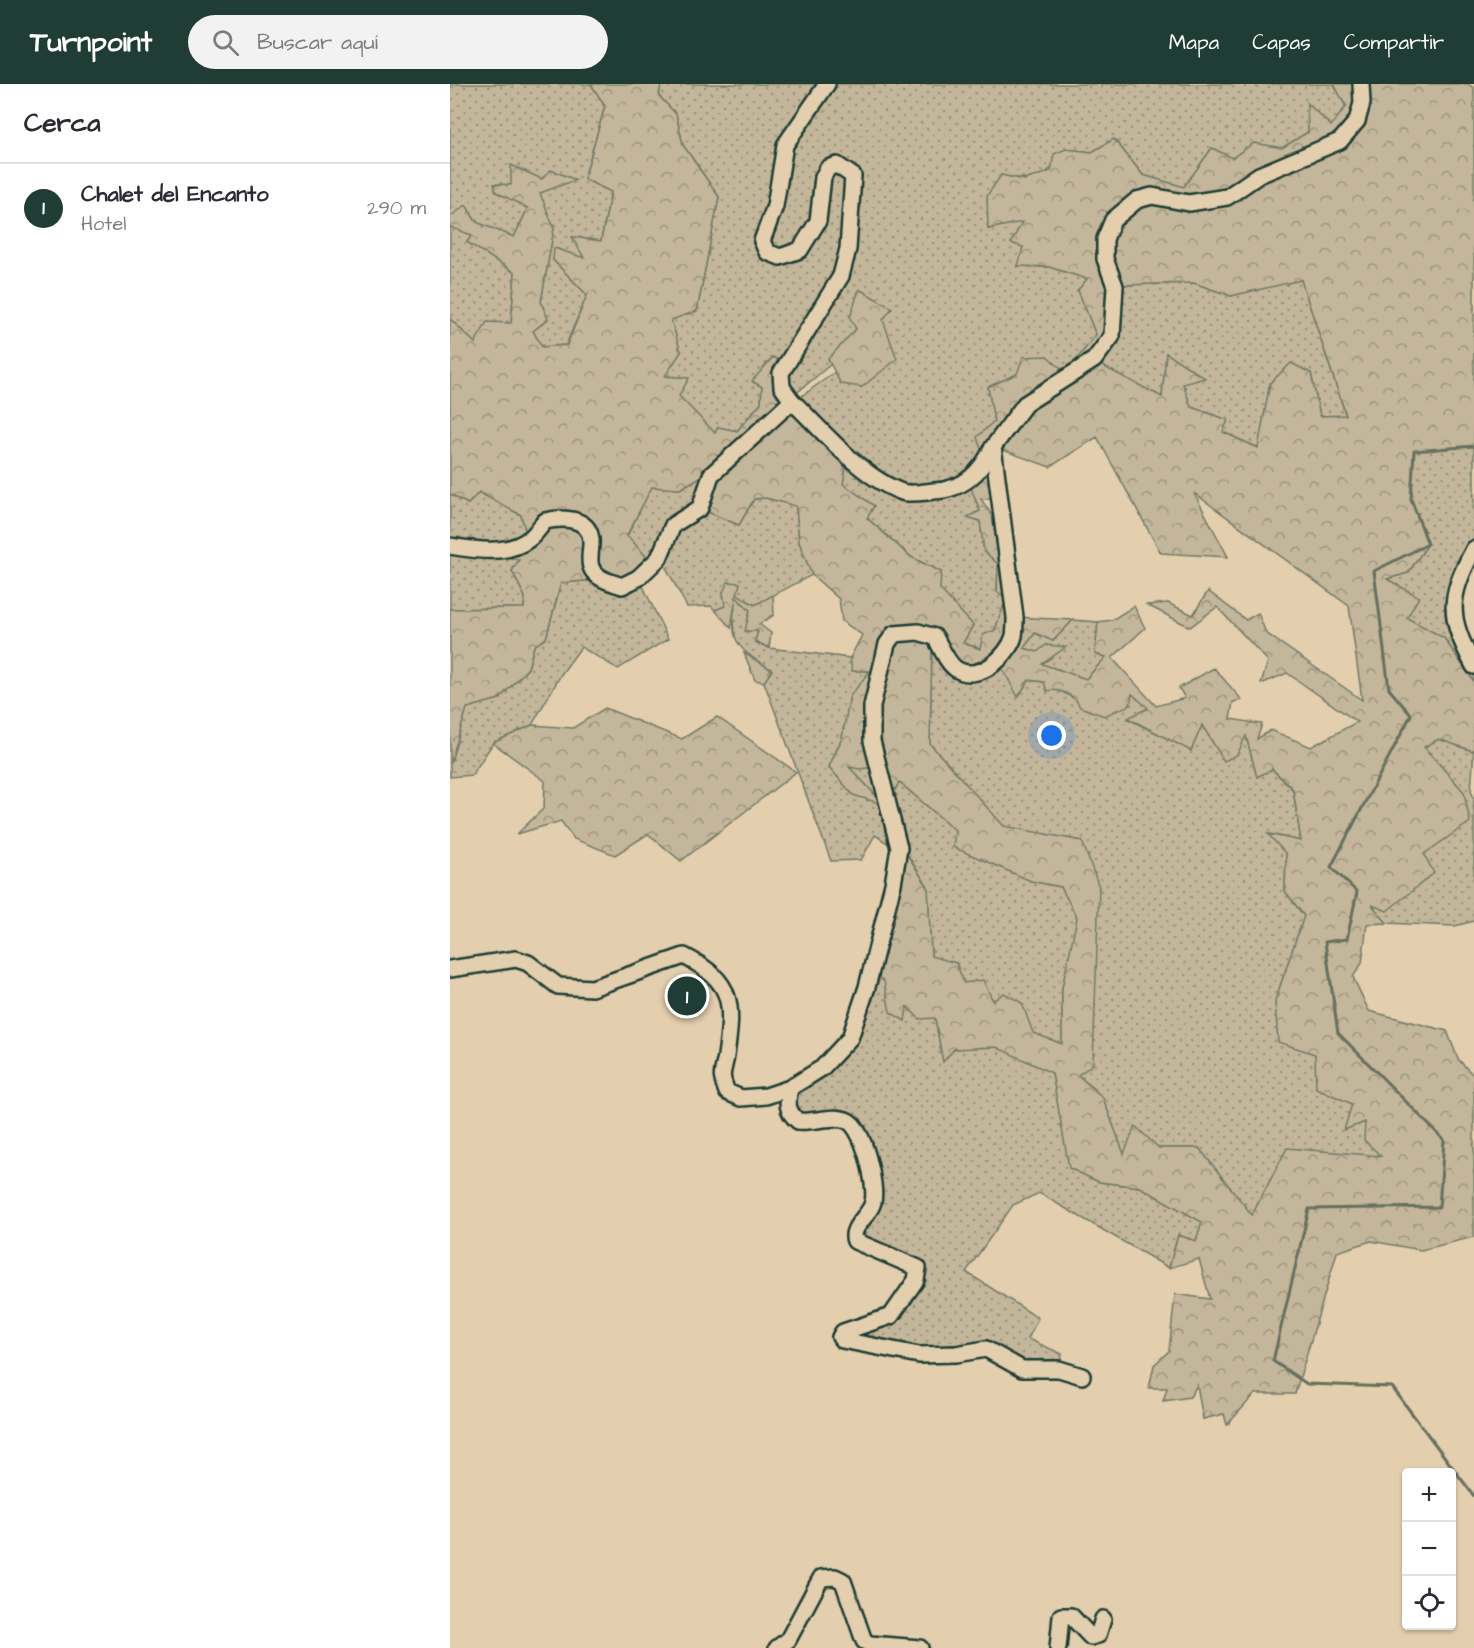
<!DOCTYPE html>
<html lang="es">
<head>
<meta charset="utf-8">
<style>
  :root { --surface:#fff; --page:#f2f2f3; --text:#2b2b33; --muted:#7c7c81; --line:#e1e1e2; --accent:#1f3d34 }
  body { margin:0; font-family:"Architects Daughter",sans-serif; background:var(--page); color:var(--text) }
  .controls { position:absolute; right:18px; bottom:18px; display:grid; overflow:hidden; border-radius:6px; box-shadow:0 2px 4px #0004 }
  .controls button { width:54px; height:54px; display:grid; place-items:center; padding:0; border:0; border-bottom:2px solid var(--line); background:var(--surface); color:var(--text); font:30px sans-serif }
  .you { position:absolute; left:602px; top:652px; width:21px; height:21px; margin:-15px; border:4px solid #fff; border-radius:50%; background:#1a73e8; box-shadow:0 0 0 9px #1a73e833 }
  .badge { display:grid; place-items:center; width:39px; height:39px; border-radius:50%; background:var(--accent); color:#fff; font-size:20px; font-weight:700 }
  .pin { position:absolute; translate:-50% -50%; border:3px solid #fff; box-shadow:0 2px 6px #0006 }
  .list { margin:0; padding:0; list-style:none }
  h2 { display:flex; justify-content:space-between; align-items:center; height:78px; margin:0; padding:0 24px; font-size:26px }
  h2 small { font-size:20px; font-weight:400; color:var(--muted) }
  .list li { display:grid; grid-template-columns:39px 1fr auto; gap:18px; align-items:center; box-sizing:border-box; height:90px; padding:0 24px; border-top:2px solid var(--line) }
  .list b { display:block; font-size:22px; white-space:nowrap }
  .list p { margin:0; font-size:20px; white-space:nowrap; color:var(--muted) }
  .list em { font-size:20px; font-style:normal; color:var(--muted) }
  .icon { flex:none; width:33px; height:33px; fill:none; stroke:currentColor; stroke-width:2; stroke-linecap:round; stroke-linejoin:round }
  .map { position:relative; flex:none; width:1024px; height:1564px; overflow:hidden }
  header { display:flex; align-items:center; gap:36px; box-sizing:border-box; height:84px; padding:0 30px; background:var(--accent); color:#fff }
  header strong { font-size:28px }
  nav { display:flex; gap:33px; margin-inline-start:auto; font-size:21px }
  .search { width:420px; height:54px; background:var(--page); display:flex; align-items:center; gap:15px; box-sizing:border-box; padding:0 21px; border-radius:33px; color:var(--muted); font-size:22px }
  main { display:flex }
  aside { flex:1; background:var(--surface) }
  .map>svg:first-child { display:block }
  .grass { fill:url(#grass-dots); stroke:#717a67; stroke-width:1.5 }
  .forest { fill:url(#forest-crowns); stroke:#717a67; stroke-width:1.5 }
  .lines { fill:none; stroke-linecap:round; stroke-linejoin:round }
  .stream { stroke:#65705f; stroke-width:3 }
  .minor-casing { stroke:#1f3d34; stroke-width:20 }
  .minor { stroke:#e3cead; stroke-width:15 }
</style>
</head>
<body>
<header>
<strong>Turnpoint</strong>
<div class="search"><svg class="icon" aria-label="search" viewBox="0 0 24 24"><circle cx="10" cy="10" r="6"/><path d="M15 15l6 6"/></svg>Buscar aquí</div>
<nav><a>Mapa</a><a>Capas</a><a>Compartir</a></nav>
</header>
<main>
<aside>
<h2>Cerca<small></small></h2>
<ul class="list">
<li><span class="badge">1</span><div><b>Chalet del Encanto</b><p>Hotel</p></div><em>290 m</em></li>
</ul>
</aside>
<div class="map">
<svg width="1024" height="1564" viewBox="0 0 1024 1564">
  <defs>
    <pattern id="grass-dots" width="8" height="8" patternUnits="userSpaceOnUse" patternTransform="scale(1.5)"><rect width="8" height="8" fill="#c3b69a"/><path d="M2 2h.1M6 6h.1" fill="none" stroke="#9e957e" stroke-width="1.8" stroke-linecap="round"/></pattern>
    <pattern id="forest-crowns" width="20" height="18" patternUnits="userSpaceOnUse" patternTransform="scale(1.5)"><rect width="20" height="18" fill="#c3b69a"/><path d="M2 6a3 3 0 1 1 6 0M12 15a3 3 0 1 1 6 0" fill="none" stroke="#9e957e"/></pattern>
  </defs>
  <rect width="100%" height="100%" fill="#e3cead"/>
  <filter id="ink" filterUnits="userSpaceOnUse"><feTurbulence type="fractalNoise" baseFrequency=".0167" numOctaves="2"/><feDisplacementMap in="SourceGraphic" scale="12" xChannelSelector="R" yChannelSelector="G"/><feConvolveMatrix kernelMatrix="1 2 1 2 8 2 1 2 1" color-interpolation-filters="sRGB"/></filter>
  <g filter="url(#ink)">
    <g class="grass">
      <polygon points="0,0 141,0 155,22 134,95 161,107 151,157 123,153 135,175 105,164 103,176 137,211 116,261 92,263 83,247 98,235 91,218 104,144 89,109 125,95 92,95 61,101 45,100 46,108 78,124 64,153 26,138 16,121 0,133"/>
      <polygon points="211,0 372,0 331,60 315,171 353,169 380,87 399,94 387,191 332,278 303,298 312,303 311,319 287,347 268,343 265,350 229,312 215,292 231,268 220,235 247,227 269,113 233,61 226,30 209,12"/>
      <path d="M381 0H884L896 23 881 42 858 20V48L832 64 804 59 782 74 762 64 734 103 693 91 664 55 642 68 616 65C596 95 587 99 551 91L538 145 573 137 561 159 574 163 568 182 599 183 638 195 628 206 646 251 616 289 567 290 538 303 545 337 530 381 492 403 455 405 427 391 393 361 349 314 385 288 391 300 441 224 406 245 379 275 381 280 343 312 335 289 394 194 407 90 375 80 364 135 348 163 331 169 316 157 338 63Z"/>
      <polygon points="0,143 23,151 17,158 65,188 61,239 25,259 0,235"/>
      <polygon points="851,195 896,332 870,332 861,289 820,299 809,364 772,348 778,336 741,323 733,300 754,294 716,269 712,314 647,279 668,201 744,199 781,212"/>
      <polygon points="1024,362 1024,457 1012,478 1003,552 1024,590 1024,598 994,554 957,534 936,495 958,489 978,460 961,415 964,367"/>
      <polygon points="396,382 408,384 453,413 521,403 530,427 518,433 530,437 534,467 548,480 547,508 557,513 545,546 531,565 513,559 523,541 489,505 491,488 461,473 417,434 424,422 393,400"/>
      <polygon points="259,388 252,409 200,477 177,452 202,402 230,405"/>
      <path d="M28 408 71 431 77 452C51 464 28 463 0 458V410L18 420Z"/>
      <polygon points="316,414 346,422 349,458 362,491 305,521 287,510 273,508 275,522 265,526 261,522 237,523 212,476 226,444 253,426 289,441 304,415"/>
      <polygon points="0,466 44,469 69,476 62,487 75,513 74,524 0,525"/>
      <polygon points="146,496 191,498 218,555 168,585 131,563 112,589 82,641 43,659 22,691 0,693 0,680 17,624 49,615 78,584 84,562 96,554 111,499"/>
      <path d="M286 512 300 526 296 547H308L305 558 319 564 400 574 403 587H420L400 613 392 654 379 683 434 720 398 682 425 683 445 764 425 751 411 776 381 777 314 598 322 586C284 563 279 557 286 512Z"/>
      <polygon points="623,536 648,538 645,570 656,573 636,595 592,580 615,563 587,568 574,564 585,549 603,557"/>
      <polygon points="482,557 548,576 568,612 579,596 594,598 627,616 682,609 699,624 678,635 741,666 752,641 796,651 807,693 822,685 843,706 851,757 820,750 836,770 835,807 854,832 825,917 902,1020 895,1045 915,1038 932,1072 802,1132 749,1064 709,1064 674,1071 653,1014 628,991 632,757 554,743 480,660"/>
      <polygon points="989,655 1022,667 1024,665 1021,706 1024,715 1024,837 1005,842 937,839 921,821 983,789 974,770 1014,708 974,663"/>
      <polygon points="449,698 505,746 581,797 611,803 628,834 612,904 612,960 583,949 544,917 514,899 506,879 481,873 478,803 453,764 441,714"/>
      <polygon points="424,890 434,897 457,923 485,934 493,977 504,965 546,962 602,989 620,1084 649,1098 690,1103 752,1138 746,1157 728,1151 719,1184 589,1109 563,1121 516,1188 588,1234 578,1255 612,1270 610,1281 573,1281 543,1263 469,1267 394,1252 436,1238 472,1190 408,1155 424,1127 407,1039 349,1033 342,1014 343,1007 375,987"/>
    </g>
    <g class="forest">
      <path d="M141 0H211L209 12 226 30 233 61 269 113 247 227 221 236 231 268 215 292 239 294 229 312 265 349 268 343 287 347 311 319 312 303 302 297 323 273 332 278 337 317 259 388 230 405 202 403 177 451 200 477 172 498C143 487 145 484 145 454L123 432 77 452 71 431 29 408 18 420 0 410V235L25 259 37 238 61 239 65 189 17 158 22 151 0 143V133L16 121 26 138 64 153 78 124 46 108 44 100 61 101V81L92 95 101 86 126 96 90 109 104 144 91 218 98 235 83 247 92 263 117 261 137 211 103 176 104 164 134 174 122 153 151 157 161 108 134 95 155 22Z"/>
      <polygon points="884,0 907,0 904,36 887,54 776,109 739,115 702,108 660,134 658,250 641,273 572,317 534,374 527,353 544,337 538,303 567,290 573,273 597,272 616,289 646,251 628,206 637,195 599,183 568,182 573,163 561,159 572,138 538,145 537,112 551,91 575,96 601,87 604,70 616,65 642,68 664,55 693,91 734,103 762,64 782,74 804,59 832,64 858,48 857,19 881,42 896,23"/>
      <path d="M914 0H1018L1024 4V362L964 367 961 415 978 460 958 489 937 495 969 513 957 534 994 554 1024 598V665L1023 667 989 655 974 663 1014 708 1020 738 974 770 984 789 937 827 922 821 937 839 917 840 912 879 903 893 919 927 997 947 1008 975 1024 992V1153L971 1166 921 1157 887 1168 845 1310H805L777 1341 774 1330 753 1335 747 1301 740 1313 713 1317 717 1304H699L704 1281 719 1267 725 1210 760 1215 749 1175 719 1184 728 1151 746 1157 752 1138 690 1103 649 1098 619 1084 602 989 546 963 504 965 493 978 485 934 470 935 457 923 455 937 440 928 434 897 424 890 453 764 478 803 481 872 506 879 514 899 533 896 543 917 554 909 572 919 583 949 612 960V904L627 834 611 803 581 797 503 763 505 746 449 698 441 714 426 656V622L447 554 482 557 480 660 554 742 632 757 649 803 643 980 628 991 653 1014 674 1070 685 1042 709 1064H749L802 1131 837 1064 931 1072 914 1056 915 1038 894 1046 902 1020 866 1004 865 970 828 958 825 917 854 832 835 807 836 770 818 750 851 757 843 705 822 685 807 693 796 652 787 671 774 677 752 641 741 667 678 634 698 624 682 610 680 621 654 632 630 623C625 611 610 604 597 607L594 598 579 596 568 613 548 576 565 533 623 536 603 557 585 549 574 564 587 568 596 561 616 563 592 580 636 595 656 573 645 570 648 538 662 536 684 522 695 544 662 574 706 622 735 614 729 604 764 584 792 616 783 618 780 635 812 640 807 655 821 646 861 663 907 638 837 589 811 600 818 577 767 523 740 543 697 521 718 519 743 531 758 507 796 536 808 529 816 549 912 616 899 522 744 409 778 473 711 469 647 353 600 383 547 364 577 322 647 279 712 313 716 269 755 294 733 300 741 323 778 336 773 348 808 364 820 299 841 279 861 289 870 332 896 331 851 196 781 212 744 199 668 201 659 174V156L678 128 702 115 739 123 891 61Z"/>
      <polygon points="409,205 442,224 433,236 447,275 412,303 391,300 378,275 406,245 400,234"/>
      <polygon points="342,322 408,384 396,382 393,400 424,422 417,434 461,473 491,488 490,505 523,541 513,559 530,565 533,551 545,546 557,513 547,508 548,480 534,467 530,437 517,433 530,427 521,404 511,410 503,407 541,376 546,414 531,415 551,445 561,533 553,563 527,585 506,580 487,550 433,558 425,683 409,685 399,683 435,721 403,711 379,683 392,654 400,612 420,587 402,587 400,574 412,551 392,537 389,515 362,491 349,458 346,422 316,414 304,415 289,441 253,426 265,392"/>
      <polygon points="97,441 131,443 146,496 111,499 96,554 84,562 78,584 49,615 17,624 0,680 0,525 74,524 75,513 62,487 69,476 44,469"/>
      <polygon points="278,498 290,499 287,511 305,521 323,511 324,531 309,540 321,549 319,564 305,557 308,547 295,547 300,526 286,513 281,544 265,526 275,522 273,508"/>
      <polygon points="294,569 322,586 314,598 305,596"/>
      <polygon points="155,624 232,655 267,633 346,688 231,777 198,750 165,771 124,755 111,737 67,750 94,724 95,697 43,659 82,641 123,644"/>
    </g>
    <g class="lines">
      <polyline class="stream" points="1024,362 964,367 961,415 978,460 924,487 939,605 961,631 881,783 907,808 897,855 875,858 888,949 994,1056 989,1123 859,1125 823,1277 857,1300 942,1303 1024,1412"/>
      <g class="minor-casing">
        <g id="minor">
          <path d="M377 0 335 61 325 122 312 157 317 168 330 173 350 166 368 137 373 93 378 84 387 81 403 92 398 165 391 192 331 289 332 303 342 317C372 346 412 394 452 408 461 411 475 408 484 407 514 406 531 388 543 363"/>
          <path d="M0 462C25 466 57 472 79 455 85 451 90 443 95 437 112 433 138 433 141 455 142 463 138 475 141 483 145 495 161 498 172 502L188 494 209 474 223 441 250 424 261 391 342 317"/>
          <path d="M1024 465C997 515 998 533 1024 582"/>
          <path d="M0 885 66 875 78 879 108 902 142 904 234 872C285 898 283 920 276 972 273 991 269 988 277 1008L291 1014 316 1012 340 1004 372 984 400 954 417 903 443 800 449 764 422 657V622L437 560 444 550 468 548 485 553C491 563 497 579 506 585 528 599 558 573 564 552 565 546 565 539 565 533L543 363 575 320 644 276 662 252 665 202 655 175V155L663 136 687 116 702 112 739 119 777 113 809 91 890 57 907 37 912 19 911 0"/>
          <path d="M340 1004C337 1018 336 1027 348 1037 363 1039 384 1030 398 1037 414 1045 427 1102 423 1118 420 1132 399 1143 405 1157L468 1184 466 1196 441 1232 393 1248 390 1253 392 1256 469 1271 506 1270 536 1265 572 1285H609L632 1292"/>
          <polyline points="327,1564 338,1556 371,1494 385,1493 393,1497 414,1557 420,1560 470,1564"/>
          <polyline points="608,1564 611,1532 621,1532 641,1553 648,1551 653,1535"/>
        </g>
      </g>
      <use href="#minor" class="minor"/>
    </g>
  </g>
</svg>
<div class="controls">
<button>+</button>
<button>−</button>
<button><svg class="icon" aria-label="locate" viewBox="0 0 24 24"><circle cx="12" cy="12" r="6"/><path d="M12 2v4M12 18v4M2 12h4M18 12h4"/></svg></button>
</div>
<div class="you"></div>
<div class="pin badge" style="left:237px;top:912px">1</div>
</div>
</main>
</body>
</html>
